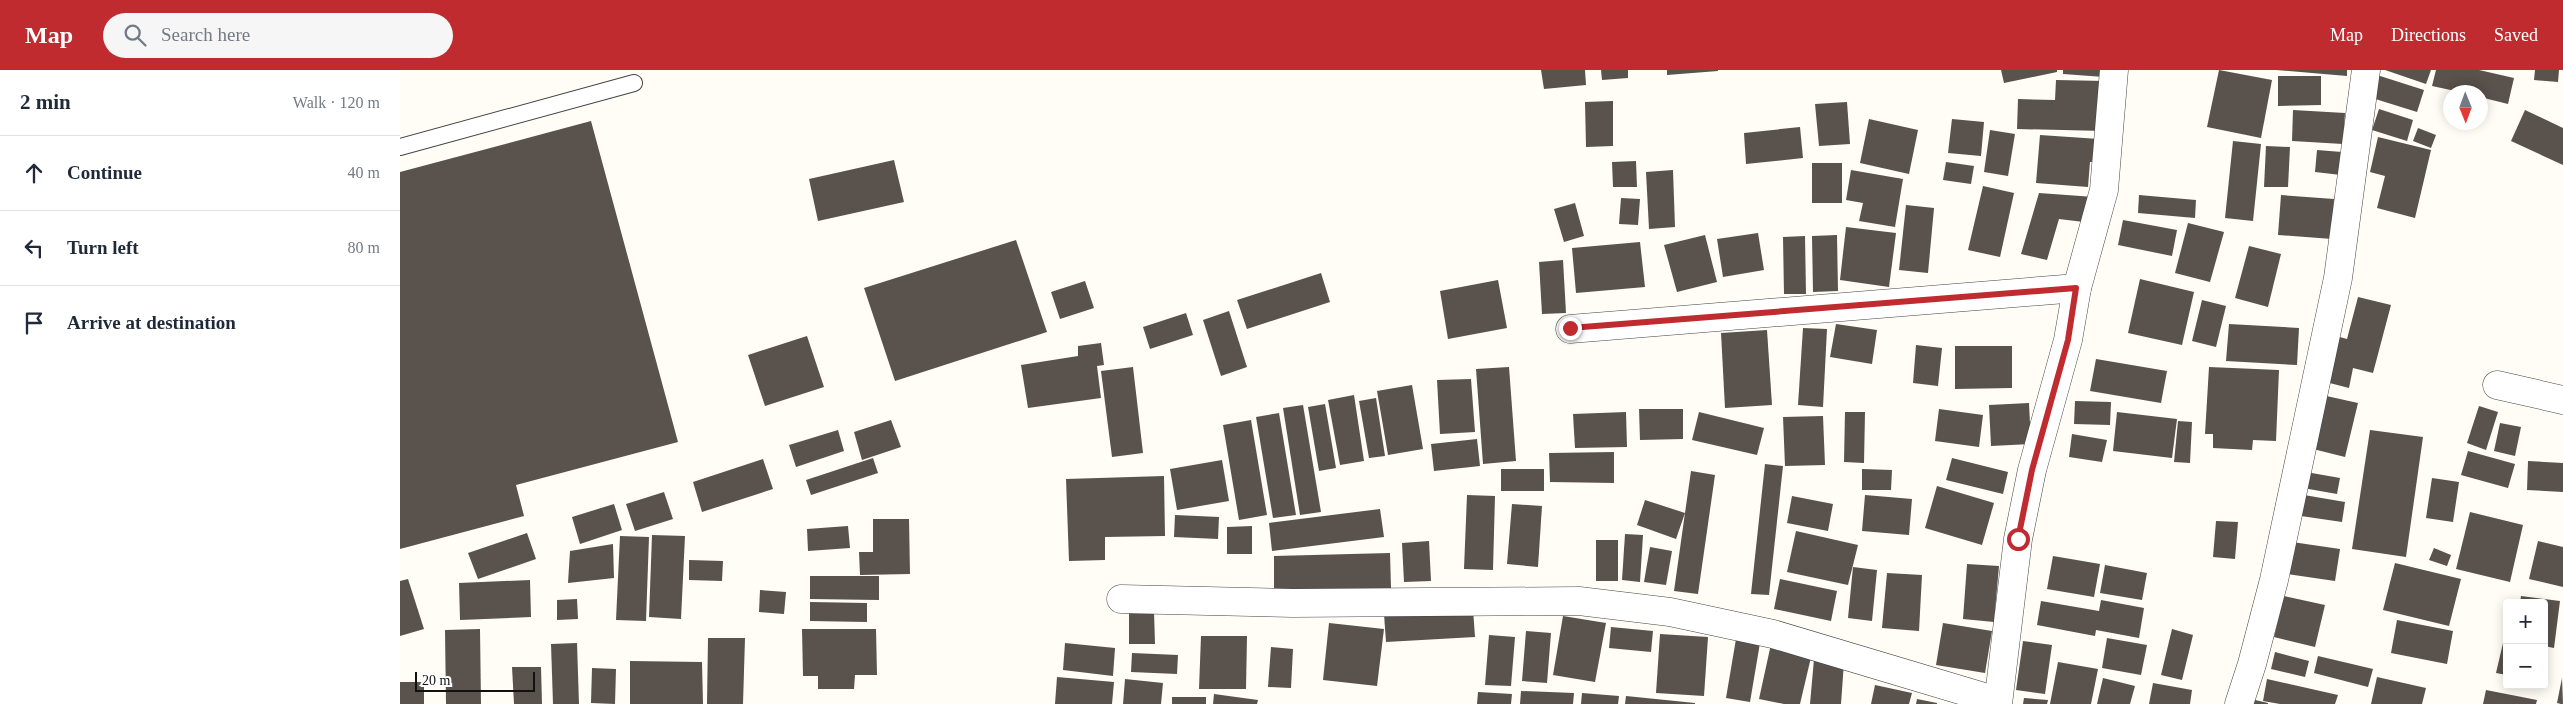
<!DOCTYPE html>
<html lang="en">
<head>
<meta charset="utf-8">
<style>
  :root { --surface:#fff; --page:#f6f6f7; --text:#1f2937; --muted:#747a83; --line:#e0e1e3; --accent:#bf2b2f }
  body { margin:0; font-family:Georgia,serif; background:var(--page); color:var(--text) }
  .controls { position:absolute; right:15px; bottom:15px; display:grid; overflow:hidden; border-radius:5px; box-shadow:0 2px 12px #0003 }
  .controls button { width:45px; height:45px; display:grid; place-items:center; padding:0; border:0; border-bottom:1px solid var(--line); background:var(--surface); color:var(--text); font:25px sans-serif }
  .compass { position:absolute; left:2043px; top:15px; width:45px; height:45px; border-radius:50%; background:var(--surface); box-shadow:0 2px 12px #0003; rotate:179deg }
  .scale { position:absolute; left:15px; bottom:12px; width:120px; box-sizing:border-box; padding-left:5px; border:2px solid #111; border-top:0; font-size:14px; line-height:18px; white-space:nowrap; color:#111; -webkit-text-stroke:4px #fff; paint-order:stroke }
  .stop { position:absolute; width:15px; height:15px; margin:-11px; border:4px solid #bf2b2f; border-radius:50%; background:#fff }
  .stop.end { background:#bf2b2f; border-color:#fff; box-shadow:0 1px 5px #0008 }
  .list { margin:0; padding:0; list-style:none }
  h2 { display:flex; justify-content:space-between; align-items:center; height:65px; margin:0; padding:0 20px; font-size:21px }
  h2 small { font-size:16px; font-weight:400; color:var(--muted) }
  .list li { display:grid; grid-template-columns:32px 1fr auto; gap:15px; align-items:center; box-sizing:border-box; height:75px; padding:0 20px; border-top:1px solid var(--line) }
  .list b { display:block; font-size:19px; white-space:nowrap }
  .list em { font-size:16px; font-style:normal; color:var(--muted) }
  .icon { flex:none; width:28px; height:28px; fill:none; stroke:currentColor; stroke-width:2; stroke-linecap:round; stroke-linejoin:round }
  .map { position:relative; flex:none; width:2163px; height:634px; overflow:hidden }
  header { display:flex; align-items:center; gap:30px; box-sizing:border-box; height:70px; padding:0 25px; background:var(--accent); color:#fff }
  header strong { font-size:24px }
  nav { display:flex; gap:28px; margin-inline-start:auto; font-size:18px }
  .search { width:350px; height:45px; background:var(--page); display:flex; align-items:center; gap:12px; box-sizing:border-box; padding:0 18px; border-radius:28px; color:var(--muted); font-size:19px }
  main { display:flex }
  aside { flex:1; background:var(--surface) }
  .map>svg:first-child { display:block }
  .building { fill:#5a524d }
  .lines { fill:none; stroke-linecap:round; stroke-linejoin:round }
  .service-casing { stroke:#444; stroke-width:18 }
  .minor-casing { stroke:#444; stroke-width:29 }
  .service { stroke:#fff; stroke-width:16 }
  .minor { stroke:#fff; stroke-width:28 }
  .route { stroke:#bf2b2f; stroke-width:6 }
</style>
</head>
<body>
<header>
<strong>Map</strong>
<div class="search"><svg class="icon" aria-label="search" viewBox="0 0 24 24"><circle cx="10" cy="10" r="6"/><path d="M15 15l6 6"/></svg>Search here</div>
<nav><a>Map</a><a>Directions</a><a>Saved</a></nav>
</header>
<main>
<aside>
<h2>2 min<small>Walk · 120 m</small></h2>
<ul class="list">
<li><svg class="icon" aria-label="ahead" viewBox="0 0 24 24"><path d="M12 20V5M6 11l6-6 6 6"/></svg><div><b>Continue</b></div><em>40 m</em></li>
<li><svg class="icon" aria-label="left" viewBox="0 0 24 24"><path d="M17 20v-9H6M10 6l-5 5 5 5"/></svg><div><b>Turn left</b></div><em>80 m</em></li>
<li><svg class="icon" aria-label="arrive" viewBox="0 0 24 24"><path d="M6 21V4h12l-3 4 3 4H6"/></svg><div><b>Arrive at destination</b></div></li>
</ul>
</aside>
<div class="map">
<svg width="2163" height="634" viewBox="0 0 2163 634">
  <rect width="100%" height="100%" fill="#fffdf5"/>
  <g class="building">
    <polygon points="1141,0 1185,0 1186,15 1144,19"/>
    <polygon points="1201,0 1228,0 1228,8 1202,10"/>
    <polygon points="1267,0 1318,0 1318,1 1267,5"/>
    <polygon points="1601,0 1657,0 1657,2 1604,13"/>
    <polygon points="1663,0 1705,0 1704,7 1663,4"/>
    <polygon points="1819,0 1872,10 1861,68 1807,57"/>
    <polygon points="1876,0 1947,0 1947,6"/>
    <polygon points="1985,0 2031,0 2026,14"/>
    <polygon points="2036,0 2079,0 2114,8 2108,34 2080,27 2080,22 2060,22 2032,16"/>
    <polygon points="2135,0 2159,0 2158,12 2134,10"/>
    <polygon points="1977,5 2024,20 2017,42 1969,27"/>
    <polygon points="1878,6 1921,6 1921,35 1878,36"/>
    <polygon points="1656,10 1705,11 1704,61 1617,59 1618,29 1655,30"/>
    <polygon points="1213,31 1213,76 1186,77 1185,32"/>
    <polygon points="1447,32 1450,74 1419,76 1415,34"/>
    <polygon points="1979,39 2013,50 2007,71 1972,60"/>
    <polygon points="1893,40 1945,43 1943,74 1892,71"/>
    <polygon points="2125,40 2163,58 2163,95 2111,71"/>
    <polygon points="1469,49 1518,60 1509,104 1460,93"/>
    <polygon points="1552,49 1584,52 1581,86 1548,83"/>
    <polygon points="191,51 278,372 116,415 124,446 0,479 0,102"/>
    <polygon points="1400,57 1403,88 1346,94 1344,63"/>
    <polygon points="2018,58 2036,65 2031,78 2013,71"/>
    <polygon points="1590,60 1615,64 1608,106 1584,102"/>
    <polygon points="1640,65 1699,69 1697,92 1690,92 1688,117 1636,113"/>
    <polygon points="1978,67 2031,80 2015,148 1977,138 1985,106 1970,102"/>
    <polygon points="1833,71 1861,74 1853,151 1825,148"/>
    <polygon points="1866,76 1890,77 1888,117 1864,117"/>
    <polygon points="1917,80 1942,82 1941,105 1915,102"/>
    <polygon points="494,90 504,132 418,151 409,109"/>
    <polygon points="1236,91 1237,117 1213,117 1212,92"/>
    <polygon points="1546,92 1574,96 1571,114 1543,110"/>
    <rect x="1412" y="93" width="30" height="40"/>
    <polygon points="1273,100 1275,157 1249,159 1246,102"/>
    <polygon points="1451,100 1503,109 1495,157 1459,151 1463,133 1446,130"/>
    <polygon points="1583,116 1614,123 1600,187 1568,180"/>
    <polygon points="1639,123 1694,127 1692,153 1659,149 1647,190 1621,184"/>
    <polygon points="1739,125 1796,130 1795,148 1738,143"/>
    <polygon points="1881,125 1934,129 1932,169 1878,165"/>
    <polygon points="1221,128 1240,129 1238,155 1219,154"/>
    <polygon points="1175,133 1184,166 1164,172 1154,139"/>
    <polygon points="1506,135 1534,138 1528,203 1499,200"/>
    <polygon points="1723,150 1777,160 1772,186 1718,175"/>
    <polygon points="1788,153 1824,162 1810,212 1775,203"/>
    <polygon points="1446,157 1496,163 1489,217 1440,210"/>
    <polygon points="1358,163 1364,200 1323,207 1317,169"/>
    <polygon points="1305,165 1317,212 1277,222 1264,175"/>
    <polygon points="1437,165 1438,221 1413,222 1412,166"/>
    <polygon points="1405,166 1406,224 1384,224 1383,167"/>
    <polygon points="616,170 647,262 495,311 464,218"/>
    <polygon points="1240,172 1245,217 1176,223 1172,178"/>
    <polygon points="1849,176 1881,184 1868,237 1835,228"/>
    <polygon points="1163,190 1166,243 1142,244 1139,192"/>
    <polygon points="921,203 930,232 847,259 837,230"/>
    <polygon points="1740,209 1794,222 1782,275 1728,263"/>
    <polygon points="1098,210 1107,258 1048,269 1040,221"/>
    <polygon points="685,211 694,238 660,249 651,222"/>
    <polygon points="1958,227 1991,235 1973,303 1953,298 1949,318 1918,310 1929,264 1947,269"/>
    <polygon points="1802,230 1826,236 1816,277 1792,271"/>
    <polygon points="829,241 847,297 821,306 803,250"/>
    <polygon points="786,243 793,265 750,279 743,257"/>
    <polygon points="1436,254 1477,260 1472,294 1430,287"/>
    <polygon points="1829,254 1899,258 1897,295 1826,291"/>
    <polygon points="1403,258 1427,259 1423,337 1398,335"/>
    <polygon points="1367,260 1372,335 1325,338 1321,263"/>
    <polygon points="407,266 424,317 365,336 348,285"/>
    <polygon points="701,273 704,295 697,296 701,328 628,338 621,295 678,286 678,276"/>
    <polygon points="1516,275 1542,278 1538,316 1513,313"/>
    <polygon points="1555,276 1612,276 1612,318 1555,319"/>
    <polygon points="1696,289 1767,301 1761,333 1690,321"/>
    <polygon points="733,297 743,383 712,387 701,301"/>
    <polygon points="1109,297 1116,391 1083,394 1076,299"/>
    <polygon points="1809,297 1879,300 1876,371 1853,370 1852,380 1813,378 1813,364 1805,364"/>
    <polygon points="1071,309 1075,362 1040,364 1037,310"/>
    <polygon points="1012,315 1023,379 988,385 977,321"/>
    <polygon points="954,325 964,391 940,395 928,330"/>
    <polygon points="1922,325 1958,333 1945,387 1909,378"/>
    <polygon points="976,328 985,386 969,388 959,331"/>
    <polygon points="1675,331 1711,332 1710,355 1674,354"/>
    <polygon points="1629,333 1631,374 1591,376 1589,335"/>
    <polygon points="925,334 936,398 919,401 908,337"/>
    <polygon points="903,335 921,442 900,445 883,338"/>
    <polygon points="2079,336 2098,342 2086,380 2067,373"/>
    <polygon points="1239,339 1283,339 1283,369 1240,370"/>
    <polygon points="1539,339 1583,345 1579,377 1535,371"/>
    <polygon points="1226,342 1227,377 1175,378 1173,344"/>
    <polygon points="1299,342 1364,358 1357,385 1292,370"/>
    <polygon points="1445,342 1465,342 1464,393 1444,392"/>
    <polygon points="1717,342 1777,349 1772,388 1713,381"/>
    <polygon points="879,343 896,445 873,448 856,347"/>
    <polygon points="1423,346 1425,395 1385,396 1383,347"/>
    <polygon points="491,350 501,377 462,390 454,362"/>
    <polygon points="851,350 867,445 839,450 823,355"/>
    <polygon points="1778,351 1792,352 1790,393 1774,392"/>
    <polygon points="2100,353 2121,357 2115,386 2094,381"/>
    <polygon points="438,360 444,381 396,397 389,375"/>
    <polygon points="1970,360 2023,367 2006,487 1952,479"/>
    <polygon points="1672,364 1707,370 1702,392 1669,387"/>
    <polygon points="1077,369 1080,396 1034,401 1031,374"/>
    <polygon points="2068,381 2115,394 2108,418 2061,405"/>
    <polygon points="1214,382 1214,413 1150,412 1149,383"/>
    <polygon points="473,388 478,403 411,425 406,410"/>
    <polygon points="1552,388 1608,402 1603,424 1546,410"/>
    <polygon points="363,389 373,419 302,442 293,412"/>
    <polygon points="822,390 829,431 777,440 770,399"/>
    <polygon points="2128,391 2163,393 2163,422 2127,420"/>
    <polygon points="1365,394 1383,396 1369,525 1351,524"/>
    <rect x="1101" y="399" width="43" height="22"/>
    <polygon points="1462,399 1492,400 1491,420 1462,420"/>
    <polygon points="1291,401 1315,405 1298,524 1274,521 1285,443 1276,469 1237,455 1245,430 1285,443"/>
    <polygon points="1906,402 1940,408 1937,424 1903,418"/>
    <polygon points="764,406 765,466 705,467 705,490 669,491 666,409"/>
    <polygon points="2032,408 2059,412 2053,452 2026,448"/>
    <polygon points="1537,416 1594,433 1582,475 1525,458"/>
    <polygon points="264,422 273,449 235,461 226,434"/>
    <polygon points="1067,425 1095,426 1093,500 1064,499"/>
    <polygon points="1465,425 1512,429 1509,465 1462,461"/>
    <polygon points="1904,425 1945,432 1942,452 1901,446"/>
    <polygon points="1392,426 1433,434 1428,461 1387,453"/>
    <polygon points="214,434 222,460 180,474 172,447"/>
    <polygon points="1112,434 1142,436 1138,497 1107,494"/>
    <polygon points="980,439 984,467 872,481 869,453"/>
    <polygon points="2070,442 2123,455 2110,512 2056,499"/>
    <polygon points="775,445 819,447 818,469 774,467"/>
    <polygon points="473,449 509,449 510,504 460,505 459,482 473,482"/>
    <polygon points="1816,451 1838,452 1835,489 1813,487"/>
    <polygon points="448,456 450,478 408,481 407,459"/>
    <polygon points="852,456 852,484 827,484 827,457"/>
    <polygon points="1396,461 1458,475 1448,515 1387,502"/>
    <polygon points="127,463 136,489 78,509 68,483"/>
    <polygon points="1225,464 1243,465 1240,512 1222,510"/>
    <polygon points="252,465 285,466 281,549 249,547"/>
    <polygon points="220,466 249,467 246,551 216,550"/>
    <rect x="1196" y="470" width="22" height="41"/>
    <polygon points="1029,471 1031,511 1004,512 1002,473"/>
    <polygon points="2138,471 2163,477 2163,517 2129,509"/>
    <polygon points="1892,472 1940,479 1935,511 1887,504"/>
    <polygon points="213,474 214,508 168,513 170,481"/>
    <polygon points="1250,477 1272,481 1266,515 1244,512"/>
    <polygon points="2034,478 2051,485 2047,496 2029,490"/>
    <polygon points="990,483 991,518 874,521 874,486"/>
    <polygon points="1653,486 1700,494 1694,527 1647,519"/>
    <polygon points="289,490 323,491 322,511 289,510"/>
    <polygon points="1995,493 2061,509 2049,556 1983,540"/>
    <polygon points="1567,494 1599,496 1594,552 1563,549"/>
    <polygon points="1705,495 1747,503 1742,530 1700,523"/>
    <polygon points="1453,497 1477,500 1472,551 1448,548"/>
    <polygon points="1487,503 1522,505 1519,561 1482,558"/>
    <polygon points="410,506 479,506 479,530 410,529"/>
    <polygon points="8,509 24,559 0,566 0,511"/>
    <polygon points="1380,509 1437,521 1431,551 1374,539"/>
    <polygon points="130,510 131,547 60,550 59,513"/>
    <polygon points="360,520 386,522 384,544 359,542"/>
    <polygon points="1884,526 1925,535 1915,577 1874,567"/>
    <polygon points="2121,526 2160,531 2154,578 2144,576 2144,533 2120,533"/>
    <polygon points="177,529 178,549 157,550 157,530"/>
    <polygon points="1701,530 1744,538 1739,568 1696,560 1695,566 1637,555 1641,531 1699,541"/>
    <polygon points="410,532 467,533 467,552 410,551"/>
    <polygon points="1073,539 1075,567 986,572 984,544"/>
    <polygon points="729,542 754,542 755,574 729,574"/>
    <polygon points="1163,546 1206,553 1195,612 1153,605"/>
    <polygon points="1997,550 2053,561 2047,594 1991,583"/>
    <polygon points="929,553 984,559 977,616 923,610"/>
    <polygon points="1543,553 1592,561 1585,603 1536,595"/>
    <polygon points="1211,557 1253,561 1251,582 1209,578"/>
    <polygon points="80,559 81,634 46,634 45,560"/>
    <polygon points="402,559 476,559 477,605 455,605 454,619 418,619 418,606 403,606"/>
    <polygon points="1772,559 1793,565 1782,610 1761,605"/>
    <polygon points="1126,561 1151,563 1147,613 1122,611"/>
    <polygon points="1260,564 1308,567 1304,626 1256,623"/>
    <polygon points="1089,565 1115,567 1111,616 1085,615"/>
    <polygon points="801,566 847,566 846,619 799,619"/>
    <polygon points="308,568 345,568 343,634 307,634"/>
    <polygon points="1707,568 1747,575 1741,605 1702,598"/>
    <polygon points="1336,569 1360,573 1350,632 1326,628"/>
    <polygon points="1623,571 1652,575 1645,624 1616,620"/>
    <polygon points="177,573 179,634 153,634 151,574"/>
    <polygon points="665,573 715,578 713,606 663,600"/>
    <polygon points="2103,573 2107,573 2107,605 2096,603"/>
    <polygon points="1371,574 1412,583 1400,634 1384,634 1359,629"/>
    <polygon points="871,577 893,579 891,618 868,617"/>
    <polygon points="1875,582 1909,591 1905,607 1871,599"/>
    <polygon points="732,583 778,585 777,604 731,602"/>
    <polygon points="2144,583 2148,584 2145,597 2144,597"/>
    <polygon points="1918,586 1973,599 1968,617 1914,603"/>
    <polygon points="1414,589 1444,592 1441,634 1410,634"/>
    <polygon points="230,591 302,592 303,634 230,634"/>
    <polygon points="1658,592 1698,599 1691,634 1650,634"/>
    <polygon points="112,597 141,597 142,634 114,634"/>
    <polygon points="192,598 216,599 215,634 191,633"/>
    <polygon points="657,607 714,612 712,634 655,634"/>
    <polygon points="1977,607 2026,618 2022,634 1971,634"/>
    <polygon points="1703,608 1735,616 1730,634 1697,634"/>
    <polygon points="2162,608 2163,634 2161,634 2157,633"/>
    <polygon points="725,609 763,613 761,634 723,634"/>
    <polygon points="1867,609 1938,625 1935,634 1880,634 1863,631"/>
    <rect x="0" y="612" width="24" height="22"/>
    <polygon points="1753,613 1792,620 1790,634 1749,634"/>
    <polygon points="1475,615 1512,623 1509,634 1471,634"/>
    <polygon points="2086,620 2137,630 2136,634 2083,634"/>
    <polygon points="1121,621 1174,623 1173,634 1120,634"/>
    <polygon points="1078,622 1112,624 1111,634 1077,634"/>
    <polygon points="1182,623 1219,626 1218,634 1181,634"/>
    <polygon points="814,624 858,630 857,634 813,634"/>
    <polygon points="1226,626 1295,633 1295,634 1225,634"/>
    <rect x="772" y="627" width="34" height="7"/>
    <polygon points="1624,628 1648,630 1647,634 1623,634"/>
    <polygon points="1517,629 1537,633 1537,634 1516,634"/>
    <polygon points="1851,629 1868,633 1868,634 1850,634"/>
  </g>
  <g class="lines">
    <g class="service-casing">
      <polyline id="service" points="0,77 234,13"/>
    </g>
    <g class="minor-casing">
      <g id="minor">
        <polyline points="1170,259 1677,218"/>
        <polyline points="2097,315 2163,330"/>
        <polyline points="721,529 893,533 1179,531 1270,542 1373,564 1597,631"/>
        <polyline points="1598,634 1618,469 1632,400 1668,270 1677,218 1704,120 1714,0"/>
        <polyline points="1839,634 1852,594 1874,510 1938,208 1966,0"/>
      </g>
    </g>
    <use href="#service" class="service"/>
    <use href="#minor" class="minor"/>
  </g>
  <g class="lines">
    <polyline class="route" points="1170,258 1676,218 1668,270 1632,400 1618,469"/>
  </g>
</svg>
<div class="controls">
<button>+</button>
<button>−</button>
</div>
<svg class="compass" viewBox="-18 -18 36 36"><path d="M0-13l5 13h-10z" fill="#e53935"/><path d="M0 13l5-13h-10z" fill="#747a83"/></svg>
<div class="scale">20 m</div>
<div class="stop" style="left:1618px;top:469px"></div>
<div class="stop end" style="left:1170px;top:258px"></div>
</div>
</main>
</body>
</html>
